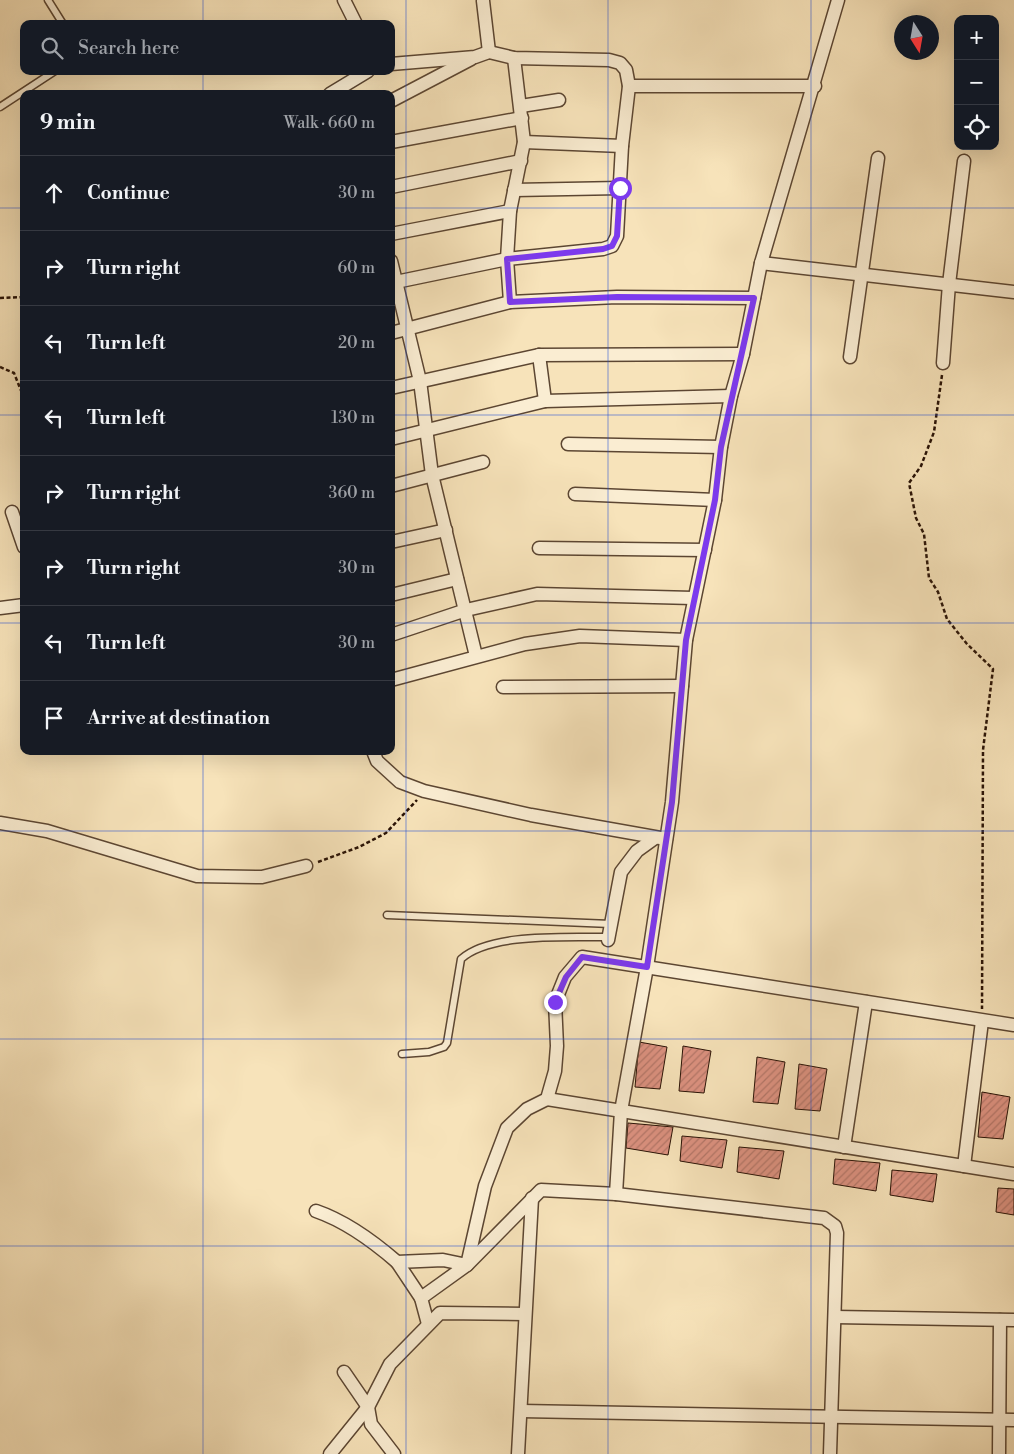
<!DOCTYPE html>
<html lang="en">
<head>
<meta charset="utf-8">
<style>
  :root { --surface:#171b24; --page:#242831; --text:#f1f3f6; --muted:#9ea1a6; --line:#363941 }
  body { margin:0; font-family:"Libre Bodoni",serif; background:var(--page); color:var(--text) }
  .controls { position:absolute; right:15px; top:15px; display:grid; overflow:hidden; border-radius:10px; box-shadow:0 5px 20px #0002 }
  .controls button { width:45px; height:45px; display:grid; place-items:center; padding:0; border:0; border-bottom:1px solid var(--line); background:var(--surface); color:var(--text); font:25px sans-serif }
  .compass { position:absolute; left:894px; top:15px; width:45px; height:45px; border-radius:50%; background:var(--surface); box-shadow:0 5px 20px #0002; rotate:169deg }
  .stop { position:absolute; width:15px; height:15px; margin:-11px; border:4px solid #7c3aed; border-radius:50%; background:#fff }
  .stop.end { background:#7c3aed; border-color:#fff; box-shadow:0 1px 5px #0008 }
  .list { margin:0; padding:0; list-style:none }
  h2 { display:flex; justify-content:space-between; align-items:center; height:65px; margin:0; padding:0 20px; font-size:21px }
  h2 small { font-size:16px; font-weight:400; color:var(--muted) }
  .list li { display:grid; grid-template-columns:32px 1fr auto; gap:15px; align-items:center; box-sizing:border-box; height:75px; padding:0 20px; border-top:1px solid var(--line) }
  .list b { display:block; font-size:19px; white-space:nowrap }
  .list em { font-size:16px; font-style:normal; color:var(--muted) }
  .icon { flex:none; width:28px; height:28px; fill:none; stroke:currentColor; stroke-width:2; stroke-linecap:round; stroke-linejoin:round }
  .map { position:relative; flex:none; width:1014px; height:1454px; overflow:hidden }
  .search { position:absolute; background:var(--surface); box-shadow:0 5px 20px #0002; left:20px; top:20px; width:375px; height:55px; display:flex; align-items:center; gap:12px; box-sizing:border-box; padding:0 18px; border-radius:10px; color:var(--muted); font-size:19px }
  .panel { position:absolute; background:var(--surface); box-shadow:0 5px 20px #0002; left:20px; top:90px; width:375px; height:665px; border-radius:10px }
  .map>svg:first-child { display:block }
  .building { fill:url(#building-hatch); stroke:#291205 }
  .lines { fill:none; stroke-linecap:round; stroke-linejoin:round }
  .lane-casing { stroke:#5c4632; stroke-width:9 }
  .street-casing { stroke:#5c4632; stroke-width:15 }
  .path { stroke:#291205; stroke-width:2.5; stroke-dasharray:4 2.5; stroke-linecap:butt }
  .lane { stroke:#faedd2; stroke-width:6 }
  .street { stroke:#faedd2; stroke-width:12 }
  .route { stroke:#7c3aed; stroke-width:6 }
  .grid { fill:none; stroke:#1d4ed8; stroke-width:1; stroke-opacity:0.55 }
</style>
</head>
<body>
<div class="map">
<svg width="1014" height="1454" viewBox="0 0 1014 1454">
  <defs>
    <pattern id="building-hatch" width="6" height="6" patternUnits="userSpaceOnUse" patternTransform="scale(1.25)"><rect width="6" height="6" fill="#dd9281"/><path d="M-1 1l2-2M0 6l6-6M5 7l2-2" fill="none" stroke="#b37668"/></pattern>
  </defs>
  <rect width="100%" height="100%" fill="#f7e3ba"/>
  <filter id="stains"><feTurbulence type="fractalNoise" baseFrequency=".004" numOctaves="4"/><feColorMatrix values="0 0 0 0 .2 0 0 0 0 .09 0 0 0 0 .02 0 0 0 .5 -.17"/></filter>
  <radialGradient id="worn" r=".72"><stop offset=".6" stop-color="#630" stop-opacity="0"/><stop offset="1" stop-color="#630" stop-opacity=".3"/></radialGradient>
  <g class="building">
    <polygon points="639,1042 667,1047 660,1089 635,1087"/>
    <polygon points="683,1046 711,1051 704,1093 679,1091"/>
    <polygon points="757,1057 785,1062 778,1104 753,1102"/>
    <polygon points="799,1064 827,1069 820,1111 795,1109"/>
    <polygon points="982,1092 1010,1097 1003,1139 978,1137"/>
    <polygon points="628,1123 673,1127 668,1155 626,1148"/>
    <polygon points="682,1136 727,1140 722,1168 680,1161"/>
    <polygon points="739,1147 784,1151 779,1179 737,1172"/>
    <polygon points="835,1159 880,1163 876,1191 833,1184"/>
    <polygon points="892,1170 937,1174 933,1202 890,1195"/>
    <polygon points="998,1188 1014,1189 1014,1215 996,1212"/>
  </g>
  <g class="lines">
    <g class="lane-casing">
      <g id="lane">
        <polyline points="48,0 63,24"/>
        <polyline points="0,107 55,71"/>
        <polyline points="387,915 611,924"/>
        <path d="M402 1054 429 1052 444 1047 447 1043 461 959C491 932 568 938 609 937"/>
      </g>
    </g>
    <g class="street-casing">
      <g id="street">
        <polyline points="344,0 356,24"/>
        <polyline points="483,1 489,52"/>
        <polyline points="391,64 475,57 489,52 514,58 609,60 620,63 626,70 629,86 622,146 617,236 612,246 603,249 507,259 391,283"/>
        <polyline points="629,86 815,86"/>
        <polyline points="330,94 368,71"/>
        <polyline points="391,101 471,59"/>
        <polyline points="521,106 559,100"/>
        <polyline points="391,142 522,118"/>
        <polyline points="524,142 622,146"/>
        <polyline points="391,187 521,161"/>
        <polyline points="514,190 620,188"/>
        <polyline points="391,234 510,211"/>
        <polyline points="391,261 420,381 432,475 476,656"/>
        <polyline points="761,263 1014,292"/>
        <polyline points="510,302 507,259 510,211 524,142 514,58"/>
        <polyline points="391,333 510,302 617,297 754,298"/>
        <polyline points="539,355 545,401"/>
        <polyline points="850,357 878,158"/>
        <polyline points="943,363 949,284 964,161"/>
        <polyline points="391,388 539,355 743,354"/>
        <polyline points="391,439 545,401 731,396"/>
        <polyline points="568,444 721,447"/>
        <polyline points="391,486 483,462"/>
        <polyline points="575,494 715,500"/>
        <polyline points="12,512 24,547"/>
        <polyline points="391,542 446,530"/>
        <polyline points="539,548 705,550"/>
        <polyline points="391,595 457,579"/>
        <polyline points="0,608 24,605"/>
        <polyline points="391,635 466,610 537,594 693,598"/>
        <polyline points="391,680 525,644 580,636 686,640"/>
        <polyline points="503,687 682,686"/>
        <polyline points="373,751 377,761 400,782 424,791 531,815 666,839"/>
        <polyline points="0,823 47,831 197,876 262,877 306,866"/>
        <polyline points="608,940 621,872 637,851 655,838"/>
        <polyline points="547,1099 1014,1174"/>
        <polyline points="844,1147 866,1002"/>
        <polyline points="964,1166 982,1021"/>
        <polyline points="616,1194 621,1111 647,967 672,802 686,640 715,500 721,447 731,396 743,354 761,263 838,0"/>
        <path d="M316 1211C345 1221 374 1242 397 1262L443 1260 467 1265 485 1186 507 1128 527 1109 547 1099 555 1071 557 1046 555 1002 565 977 582 957 1014 1025"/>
        <polyline points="397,1262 421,1298"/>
        <polyline points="835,1317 1014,1320"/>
        <polyline points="428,1324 421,1298 467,1265 541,1190 616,1194 824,1218 835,1226 837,1233 830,1454"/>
        <polyline points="344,1372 368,1407 371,1424 394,1454"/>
        <polyline points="521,1411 1014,1420"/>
        <polyline points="330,1454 368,1407 390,1364 440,1313 525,1314"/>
        <polyline points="518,1454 532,1198"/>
        <polyline points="999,1454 1000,1320"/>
      </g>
    </g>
    <g class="path">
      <polyline points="0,298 24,297"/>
      <polyline points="0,367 14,373 24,398"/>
      <polyline points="942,375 934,432 921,466 909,483 916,518 924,534 929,578 938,592 947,619 967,644 993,669 983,750 982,1009"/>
      <polyline points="318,862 359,847 386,833 417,800"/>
    </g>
    <use href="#lane" class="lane"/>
    <use href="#street" class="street"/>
  </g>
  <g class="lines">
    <polyline class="route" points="555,1002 566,977 582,957 647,967 672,802 686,640 715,500 721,447 754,298 617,297 510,302 507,259 603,249 612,246 617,236 620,188"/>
  </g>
  <path class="grid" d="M203 0V24M406 0V1454M608 0V1454M811 0V1454M203 71V94M0 208H24M391 208H1014M0 415H24M391 415H1014M0 623H24M391 623H1014M203 751V1454M0 831H1014M0 1039H1014M0 1246H1014"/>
  <rect width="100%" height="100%" filter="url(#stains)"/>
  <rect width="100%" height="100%" fill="url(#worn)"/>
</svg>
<div class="controls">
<button>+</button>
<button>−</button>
<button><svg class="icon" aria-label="locate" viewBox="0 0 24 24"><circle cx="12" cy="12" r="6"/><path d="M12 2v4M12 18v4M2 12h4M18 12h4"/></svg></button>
</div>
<svg class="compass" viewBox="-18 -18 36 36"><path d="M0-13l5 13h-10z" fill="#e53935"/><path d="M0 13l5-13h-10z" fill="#9ea1a6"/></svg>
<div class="stop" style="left:620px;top:188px"></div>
<div class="stop end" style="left:555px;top:1002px"></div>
<div class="search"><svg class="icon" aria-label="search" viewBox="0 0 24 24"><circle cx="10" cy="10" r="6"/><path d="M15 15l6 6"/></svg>Search here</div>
<section class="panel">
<h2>9 min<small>Walk · 660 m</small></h2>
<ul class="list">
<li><svg class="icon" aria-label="ahead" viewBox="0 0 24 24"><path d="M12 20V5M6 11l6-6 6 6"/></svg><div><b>Continue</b></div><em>30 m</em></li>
<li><svg class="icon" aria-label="right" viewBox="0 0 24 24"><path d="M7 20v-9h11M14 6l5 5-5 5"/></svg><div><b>Turn right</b></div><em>60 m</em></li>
<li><svg class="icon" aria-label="left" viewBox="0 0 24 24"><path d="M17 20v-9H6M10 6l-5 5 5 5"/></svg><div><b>Turn left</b></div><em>20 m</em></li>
<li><svg class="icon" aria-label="left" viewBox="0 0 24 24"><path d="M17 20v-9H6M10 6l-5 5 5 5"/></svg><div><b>Turn left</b></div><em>130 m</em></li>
<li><svg class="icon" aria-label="right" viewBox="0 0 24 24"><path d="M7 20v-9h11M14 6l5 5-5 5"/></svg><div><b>Turn right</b></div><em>360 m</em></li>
<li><svg class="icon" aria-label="right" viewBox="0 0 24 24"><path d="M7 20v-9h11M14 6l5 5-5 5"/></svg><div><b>Turn right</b></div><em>30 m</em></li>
<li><svg class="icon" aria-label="left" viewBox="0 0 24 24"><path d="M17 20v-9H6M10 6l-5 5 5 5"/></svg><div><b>Turn left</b></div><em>30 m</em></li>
<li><svg class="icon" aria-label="arrive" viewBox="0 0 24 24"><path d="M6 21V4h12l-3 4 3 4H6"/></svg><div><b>Arrive at destination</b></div></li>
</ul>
</section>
</div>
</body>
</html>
